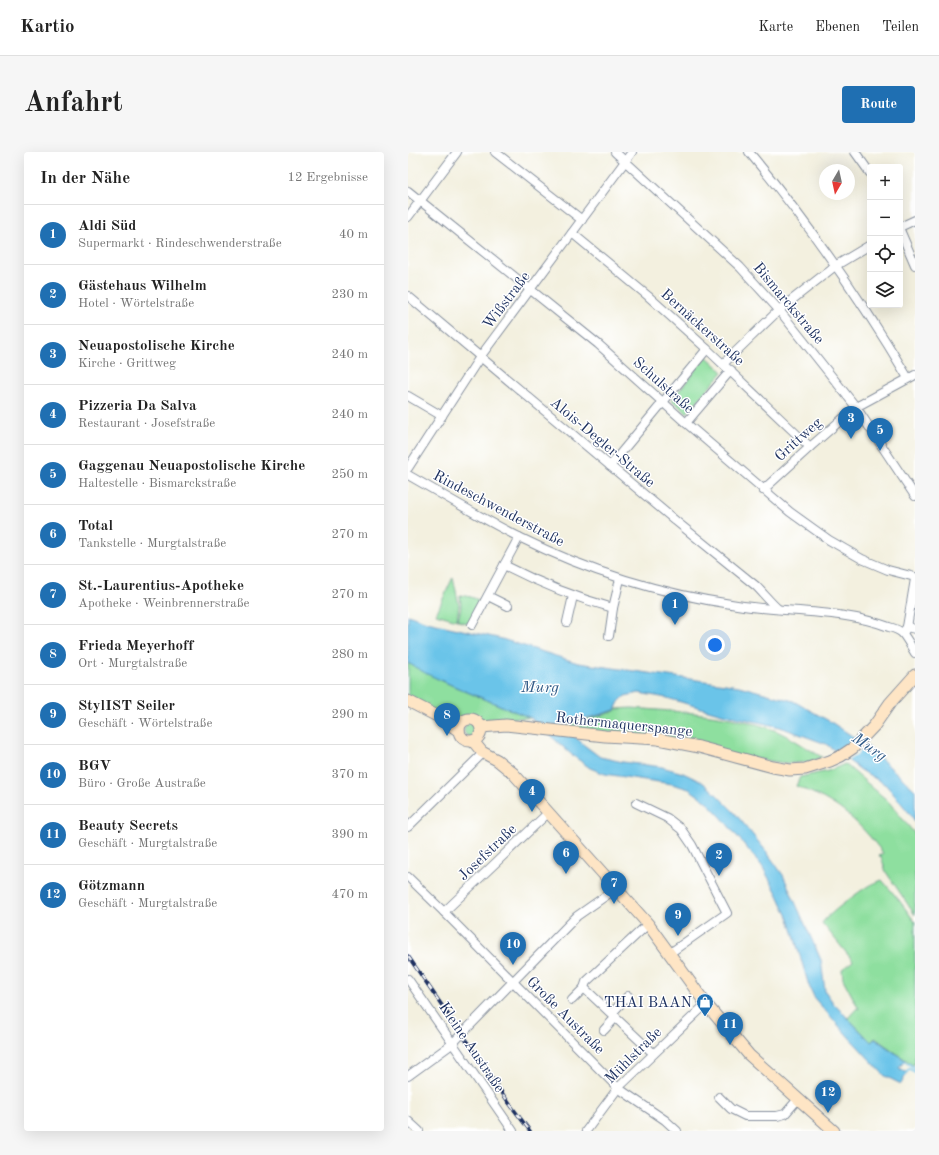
<!DOCTYPE html>
<html lang="de">
<head>
<meta charset="utf-8">
<style>
  :root { --surface:#fff; --page:#f6f6f6; --text:#222; --muted:#767676; --line:#e0e0e0; --accent:#1f6fb2 }
  body { margin:0; font-family:"Old Standard TT",serif; background:var(--page); color:var(--text) }
  .controls { position:absolute; right:12px; top:12px; display:grid; overflow:hidden; border-radius:4px; box-shadow:0 4px 16px #0002 }
  .controls button { width:36px; height:36px; display:grid; place-items:center; padding:0; border:0; border-bottom:1px solid var(--line); background:var(--surface); color:var(--text); font:20px sans-serif }
  .compass { position:absolute; left:411px; top:12px; width:36px; height:36px; border-radius:50%; background:var(--surface); box-shadow:0 4px 16px #0002; rotate:189deg }
  .you { position:absolute; left:307px; top:493px; width:14px; height:14px; margin:-10px; border:3px solid #fff; border-radius:50%; background:#1a73e8; box-shadow:0 0 0 6px #1a73e833 }
  .badge { display:grid; place-items:center; width:26px; height:26px; border-radius:50%; background:var(--accent); color:#fff; font-size:13px; font-weight:700 }
  .pin { position:absolute; translate:-50% -33px; filter:drop-shadow(0 1px 2px #0008) }
  .pin::after { content:''; position:absolute; top:21px; width:14px; height:12px; background:inherit; clip-path:polygon(0 0,100% 0,50% 100%) }
  .list { margin:0; padding:0; list-style:none }
  h2 { display:flex; justify-content:space-between; align-items:center; height:52px; margin:0; padding:0 16px; font-size:17px }
  h2 small { font-size:13px; font-weight:400; color:var(--muted) }
  .list li { display:grid; grid-template-columns:26px 1fr auto; gap:12px; align-items:center; box-sizing:border-box; height:60px; padding:0 16px; border-top:1px solid var(--line) }
  .list b { display:block; font-size:15px; white-space:nowrap }
  .list p { margin:0; font-size:13px; white-space:nowrap; color:var(--muted) }
  .list em { font-size:13px; font-style:normal; color:var(--muted) }
  .icon { flex:none; width:22px; height:22px; fill:none; stroke:currentColor; stroke-width:2; stroke-linecap:round; stroke-linejoin:round }
  .map { position:relative; flex:none; width:507px; height:979px; overflow:hidden; border-radius:4px }
  header { display:flex; align-items:center; gap:24px; box-sizing:border-box; height:56px; padding:0 20px; background:var(--surface); border-bottom:1px solid var(--line) }
  header strong { font-size:19px }
  nav { display:flex; gap:22px; margin-inline-start:auto; font-size:14px }
  .intro { display:flex; align-items:center; justify-content:space-between; box-sizing:border-box; height:96px; padding:0 24px }
  h1 { margin:0; font-size:28px }
  .button { padding:10px 18px; border-radius:4px; background:var(--accent); color:#fff; font-size:14px; font-weight:700 }
  main { display:flex; gap:24px; padding:0 24px }
  aside { flex:1; background:var(--surface); border-radius:4px; box-shadow:0 4px 16px #0002 }
  .map>svg:first-child { display:block }
  .green { fill:#8edf9f; stroke:#54877e }
  .water { fill:#6bc4e9; stroke:#437aa4 }
  .pier { fill:#f3f0df }
  .lines { fill:none; stroke-linecap:round; stroke-linejoin:round }
  .stream { stroke:#6bc4e9; stroke-width:2 }
  .street-casing { stroke:#87909e; stroke-width:10 }
  .secondary-casing { stroke:#87909e; stroke-width:13 }
  .street { stroke:#fff; stroke-width:8 }
  .secondary { stroke:#fee5c5; stroke-width:11 }
  .rail-casing { stroke:#1b2f5e; stroke-width:3.5 }
  .rail { stroke:#fff; stroke-width:2; stroke-dasharray:6; stroke-linecap:butt }
  .labels { text-anchor:middle; stroke-width:3; stroke-linejoin:round; paint-order:stroke }
  .street-label { font-size:15px; fill:#1b2f5e; stroke:#fff }
  .poi-label { font-size:15px; fill:#1b2f5e; stroke:#fff; text-anchor:end }
  .water-label { font-size:16px; font-style:italic; fill:#335c88; stroke:#fff }
</style>
</head>
<body>
<header>
<strong>Kartio</strong>
<nav><a>Karte</a><a>Ebenen</a><a>Teilen</a></nav>
</header>
<div class="intro"><h1>Anfahrt</h1><a class="button">Route</a></div>
<main>
<aside>
<h2>In der Nähe<small>12 Ergebnisse</small></h2>
<ul class="list">
<li><span class="badge">1</span><div><b>Aldi Süd</b><p>Supermarkt · Rindeschwenderstraße</p></div><em>40 m</em></li>
<li><span class="badge">2</span><div><b>Gästehaus Wilhelm</b><p>Hotel · Wörtelstraße</p></div><em>230 m</em></li>
<li><span class="badge">3</span><div><b>Neuapostolische Kirche</b><p>Kirche · Grittweg</p></div><em>240 m</em></li>
<li><span class="badge">4</span><div><b>Pizzeria Da Salva</b><p>Restaurant · Josefstraße</p></div><em>240 m</em></li>
<li><span class="badge">5</span><div><b>Gaggenau Neuapostolische Kirche</b><p>Haltestelle · Bismarckstraße</p></div><em>250 m</em></li>
<li><span class="badge">6</span><div><b>Total</b><p>Tankstelle · Murgtalstraße</p></div><em>270 m</em></li>
<li><span class="badge">7</span><div><b>St.-Laurentius-Apotheke</b><p>Apotheke · Weinbrennerstraße</p></div><em>270 m</em></li>
<li><span class="badge">8</span><div><b>Frieda Meyerhoff</b><p>Ort · Murgtalstraße</p></div><em>280 m</em></li>
<li><span class="badge">9</span><div><b>StylIST Seiler</b><p>Geschäft · Wörtelstraße</p></div><em>290 m</em></li>
<li><span class="badge">10</span><div><b>BGV</b><p>Büro · Große Austraße</p></div><em>370 m</em></li>
<li><span class="badge">11</span><div><b>Beauty Secrets</b><p>Geschäft · Murgtalstraße</p></div><em>390 m</em></li>
<li><span class="badge">12</span><div><b>Götzmann</b><p>Geschäft · Murgtalstraße</p></div><em>470 m</em></li>
</ul>
</aside>
<div class="map">
<svg width="507" height="979" viewBox="0 0 507 979">
  <rect width="100%" height="100%" fill="#fff"/>
  <filter id="ink" filterUnits="userSpaceOnUse"><feTurbulence type="fractalNoise" baseFrequency=".025" numOctaves="2"/><feDisplacementMap in="SourceGraphic" scale="8" xChannelSelector="R" yChannelSelector="G"/><feConvolveMatrix kernelMatrix="1 2 1 2 8 2 1 2 1" color-interpolation-filters="sRGB"/></filter>
  <filter id="wash" filterUnits="userSpaceOnUse"><feTurbulence type="fractalNoise" baseFrequency=".012" numOctaves="4" result="noise"/><feDisplacementMap in="SourceGraphic" scale="16" xChannelSelector="R" yChannelSelector="G"/><feGaussianBlur stdDeviation="0.9" result="paint"/><feColorMatrix in="noise" values="0 0 0 0 0 0 0 0 0 0 0 0 0 0 0 0 0 1.4 0 .05"/><feComposite in="paint" operator="in"/></filter>
  <g filter="url(#wash)">
    <rect width="100%" height="100%" fill="#f3f0df"/>
    <g class="green">
      <polygon points="298,204 315,220 279,261 264,248"/>
      <polygon points="45,425 51,453 49,468 28,462"/>
      <polygon points="52,443 63,445 73,449 62,472 50,469 53,454"/>
      <path d="M0 511C39 534 82 549 123 566H103L100 569 76 568 66 563H58L52 566 38 563 16 555 0 544Z"/>
      <path d="M224 556C271 560 321 561 366 578 380 583 400 597 414 605 400 612 383 612 368 610L164 576 161 574V571L178 568 207 559 208 557Z"/>
      <circle cx="63" cy="578" r="7"/>
      <path d="M437 612 480 649 507 682V763L478 720 473 705 471 704 475 701C448 666 429 650 388 634L392 625 420 619Z"/>
      <path d="M474 728 491 748 507 770V911L505 913 467 886 463 890 440 866 449 856 451 857 435 827 434 817 445 809 414 771C418 764 454 737 462 733 465 731 470 730 474 728Z"/>
    </g>
    <polygon class="water" points="0,463 19,470 94,487 170,511 331,534 385,549 423,570 459,594 507,638 507,670 503,663 478,633 453,618 418,592 372,575 314,562 259,546 231,541 217,544 211,550 207,558 184,565 151,570 176,593 192,605 215,610 254,615 275,621 294,630 305,639 326,660 358,699 375,723 413,808 417,839 426,852 463,890 467,887 497,908 491,916 499,921 493,932 477,924 438,882 407,847 401,834 381,767 370,743 354,714 314,666 298,649 281,637 264,632 197,622 182,616 164,603 123,566 57,539 19,522 0,511"/>
    <polygon class="pier" points="449,585 460,592 451,601 438,610 426,601 439,593"/>
    <g class="lines">
      <g class="stream">
        <polyline points="496,909 507,916"/>
        <polyline points="497,923 501,917 507,920"/>
      </g>
    </g>
  </g>
  <g filter="url(#ink)">
    <g class="lines">
      <g class="street-casing">
        <g id="street">
          <polyline points="87,0 174,68"/>
          <polyline points="207,0 332,115 371,158 448,255 507,344"/>
          <path d="M341 0C400 71 453 147 500 226"/>
          <polyline points="447,0 462,21"/>
          <polyline points="0,39 190,192 278,271 382,360 421,388 454,407 480,418 507,425"/>
          <polyline points="0,65 49,0"/>
          <polyline points="492,75 507,68"/>
          <polyline points="492,78 507,113"/>
          <polyline points="164,81 240,144 299,197 402,295"/>
          <path d="M0 144 269 370 348 434C356 442 362 450 370 457"/>
          <polyline points="315,212 371,158 427,114 462,93"/>
          <polyline points="0,244 34,264"/>
          <polyline points="278,271 323,218"/>
          <polyline points="202,314 299,197"/>
          <polyline points="0,316 72,205 224,0"/>
          <path d="M0 323C37 344 73 366 111 385 179 419 253 442 329 453 377 461 434 457 481 475 485 476 491 478 494 481 499 486 503 495 507 501"/>
          <polyline points="355,338 402,295 448,255 507,223"/>
          <path d="M96 413C133 432 165 445 205 456L212 427"/>
          <polyline points="80,444 100,454"/>
          <polyline points="159,470 165,444"/>
          <polyline points="64,473 111,385"/>
          <polyline points="499,475 507,477"/>
          <polyline points="495,481 499,475 507,427"/>
          <polyline points="201,484 205,456"/>
          <polyline points="228,651 259,666 273,677 284,693 319,761 262,801"/>
          <polyline points="0,675 72,604 74,600"/>
          <polyline points="0,725 36,760 210,936 257,968 269,979"/>
          <polyline points="36,760 141,660"/>
          <polyline points="240,772 178,830 176,836 245,901"/>
          <polyline points="0,827 105,979"/>
          <polyline points="164,848 176,836"/>
          <polyline points="204,861 220,844"/>
          <polyline points="196,878 208,865"/>
          <polyline points="0,924 44,892 169,764 209,736"/>
          <polyline points="311,945 323,957 337,964 369,964 377,962 390,947"/>
          <polyline points="0,969 11,979"/>
          <polyline points="178,979 210,936 298,852"/>
        </g>
      </g>
      <g class="secondary-casing">
        <g id="secondary">
          <polyline points="0,549 31,565 51,579"/>
          <circle cx="62" cy="578" r="11"/>
          <polyline points="73,575 98,573 197,584 250,587 291,595 365,615 382,618 397,617 422,609 433,604 445,596 466,574 482,551 507,523"/>
          <polyline points="65,589 74,600 89,608 105,621 240,772 298,852 341,903 426,979"/>
        </g>
      </g>
      <use href="#street" class="street"/>
      <use href="#secondary" class="secondary"/>
      <g class="rail-casing">
        <polyline id="rail" points="0,804 101,951 122,979"/>
      </g>
      <use href="#rail" class="rail"/>
    </g>
  </g>
  <defs>
    <g id="shop-pin" transform="scale(0.9)"><path d="M0 17L-7.5 6A9.5 9.5 0 1 1 7.5 6Z" fill="#1f6fb2" stroke="#fff"/><path d="M-5-2.5h2.3a2.7 3.5 0 0 1 5.4 0H5L5.5 6h-11ZM-1.5-2.5h3a1.5 2.3 0 0 0-3 0Z" fill="#fff"/></g>
  </defs>
  <g fill-rule="evenodd">
    <use href="#shop-pin" x="297" y="850"/>
  </g>
  <g class="labels">
    <g class="street-label">
      <text transform="translate(98 148) rotate(-53)" y="5">Wißstraße</text>
      <text transform="translate(381 151) rotate(50)" y="5">Bismarckstraße</text>
      <text transform="translate(295 175) rotate(42)" y="5">Bernäckerstraße</text>
      <text transform="translate(256 233) rotate(42)" y="5">Schulstraße</text>
      <text transform="translate(390 287) rotate(-42)" y="5">Grittweg</text>
      <text transform="translate(195 290) rotate(40)" y="5">Alois-Degler-Straße</text>
      <text transform="translate(91 356) rotate(28)" y="5">Rindeschwenderstraße</text>
      <text transform="translate(216 572) rotate(6)" y="5">Rothermaquerspange</text>
      <text transform="translate(79 700) rotate(-44)" y="5">Josefstraße</text>
      <text transform="translate(158 863) rotate(45)" y="5">Große Austraße</text>
      <text transform="translate(64 895) rotate(56)" y="5">Kleine Austraße</text>
      <text transform="translate(225 903) rotate(-45)" y="5">Mühlstraße</text>
    </g>
    <g class="poi-label">
      <text x="284" y="855">THAI BAAN</text>
    </g>
    <g class="water-label">
      <text x="132" y="540">Murg</text>
      <text transform="translate(462 594) rotate(34)" y="6">Murg</text>
    </g>
  </g>
</svg>
<div class="controls">
<button>+</button>
<button>−</button>
<button><svg class="icon" aria-label="locate" viewBox="0 0 24 24"><circle cx="12" cy="12" r="6"/><path d="M12 2v4M12 18v4M2 12h4M18 12h4"/></svg></button>
<button><svg class="icon" aria-label="layers" viewBox="0 0 24 24"><path d="M12 4l9 5-9 5-9-5zM3 14l9 5 9-5"/></svg></button>
</div>
<svg class="compass" viewBox="-18 -18 36 36"><path d="M0-13l5 13h-10z" fill="#e53935"/><path d="M0 13l5-13h-10z" fill="#767676"/></svg>
<div class="you"></div>
<div class="pin badge" style="left:267px;top:473px">1</div>
<div class="pin badge" style="left:311px;top:724px">2</div>
<div class="pin badge" style="left:443px;top:287px">3</div>
<div class="pin badge" style="left:124px;top:660px">4</div>
<div class="pin badge" style="left:472px;top:299px">5</div>
<div class="pin badge" style="left:158px;top:722px">6</div>
<div class="pin badge" style="left:206px;top:752px">7</div>
<div class="pin badge" style="left:39px;top:584px">8</div>
<div class="pin badge" style="left:270px;top:784px">9</div>
<div class="pin badge" style="left:105px;top:813px">10</div>
<div class="pin badge" style="left:322px;top:893px">11</div>
<div class="pin badge" style="left:420px;top:961px">12</div>
</div>
</main>
</body>
</html>
